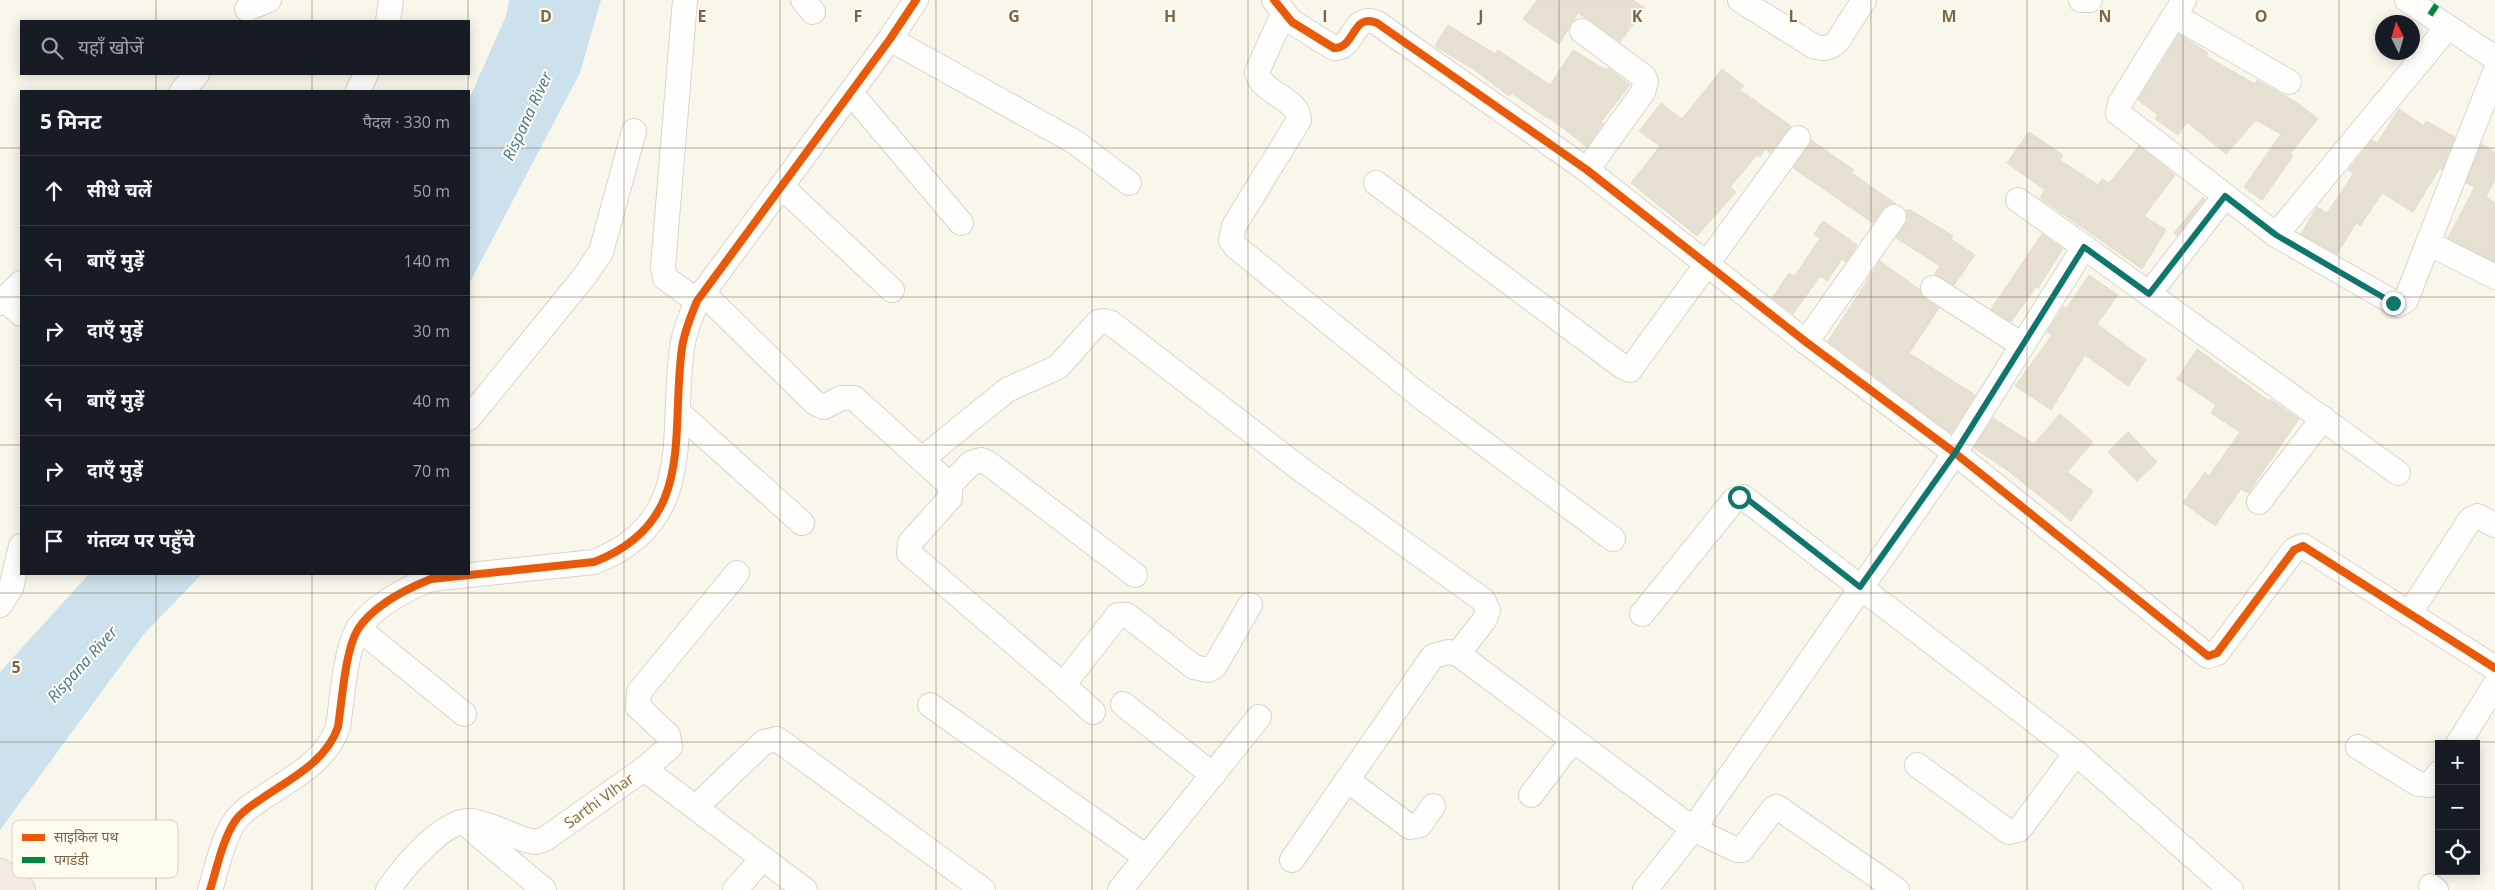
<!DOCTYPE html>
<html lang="hi">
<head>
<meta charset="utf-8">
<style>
  :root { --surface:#171b24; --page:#242831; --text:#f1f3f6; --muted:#9ea1a6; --line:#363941 }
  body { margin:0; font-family:"Open Sans","Noto Sans Devanagari",sans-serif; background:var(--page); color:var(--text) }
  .controls { position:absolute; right:15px; bottom:15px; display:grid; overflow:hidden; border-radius:0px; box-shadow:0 2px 12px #0003 }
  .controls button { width:45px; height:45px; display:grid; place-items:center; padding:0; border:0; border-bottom:1px solid var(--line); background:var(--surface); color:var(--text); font:25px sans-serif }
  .compass { position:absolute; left:2375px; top:15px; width:45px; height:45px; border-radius:50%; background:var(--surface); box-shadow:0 2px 12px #0003; rotate:355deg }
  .stop { position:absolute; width:15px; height:15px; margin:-11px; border:4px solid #0f766e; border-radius:50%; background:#fff }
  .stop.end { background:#0f766e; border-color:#fff; box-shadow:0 1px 5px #0008 }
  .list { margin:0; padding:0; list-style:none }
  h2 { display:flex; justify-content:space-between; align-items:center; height:65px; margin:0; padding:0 20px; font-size:21px }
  h2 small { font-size:16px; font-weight:400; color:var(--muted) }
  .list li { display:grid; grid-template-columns:32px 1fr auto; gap:15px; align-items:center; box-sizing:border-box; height:70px; padding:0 20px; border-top:1px solid var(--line) }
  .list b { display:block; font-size:19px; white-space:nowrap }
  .list em { font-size:16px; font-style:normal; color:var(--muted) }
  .icon { flex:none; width:28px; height:28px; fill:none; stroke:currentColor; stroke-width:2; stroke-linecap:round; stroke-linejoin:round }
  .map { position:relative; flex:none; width:2495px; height:890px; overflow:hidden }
  .search { position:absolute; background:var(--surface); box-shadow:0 2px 12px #0003; left:20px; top:20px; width:450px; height:55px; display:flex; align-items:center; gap:12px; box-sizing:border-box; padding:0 18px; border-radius:0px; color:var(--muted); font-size:19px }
  .panel { position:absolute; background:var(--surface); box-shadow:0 2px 12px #0003; left:20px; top:90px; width:450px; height:485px; border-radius:0px }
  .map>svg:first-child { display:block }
  .water { fill:#cce1eb }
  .building { fill:#e6e0d3; stroke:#e3dccd }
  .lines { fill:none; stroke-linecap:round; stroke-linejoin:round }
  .minor-casing { stroke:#d8d4ca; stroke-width:26 }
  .highway-casing { stroke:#dad4c9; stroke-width:30 }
  .minor { stroke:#fefefc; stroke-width:24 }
  .highway { stroke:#f3ece4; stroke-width:28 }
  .quiet { stroke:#00873e; stroke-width:6; stroke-dasharray:12 6; stroke-linecap:butt }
  .cycleway-casing { stroke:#fffcef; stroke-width:11 }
  .cycleway { stroke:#e8590c; stroke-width:8 }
  .route { stroke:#0f766e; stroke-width:6 }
  .grid { fill:none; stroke:#7b6648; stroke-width:1; stroke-opacity:0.55 }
  .labels { text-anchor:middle; stroke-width:4; stroke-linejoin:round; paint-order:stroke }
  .street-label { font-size:15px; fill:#7b6648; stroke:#fffcef }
  .water-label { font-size:16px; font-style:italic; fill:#427699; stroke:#fffcef }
  .key { fill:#fffcef; stroke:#d7cfbd; stroke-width:1 }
  .key-label { font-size:14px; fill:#7b6648 }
  .grid-label { font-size:16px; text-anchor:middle; font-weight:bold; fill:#7b6648; stroke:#fffcef; stroke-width:4; stroke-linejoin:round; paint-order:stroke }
</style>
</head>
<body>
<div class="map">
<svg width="2495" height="890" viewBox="0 0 2495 890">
  <rect width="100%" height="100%" fill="#f9f7ec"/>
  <g class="water">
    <polygon points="509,0 601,0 580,73 469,284 469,99 506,16"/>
    <polygon points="89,574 202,574 144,634 0,830 0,672"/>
  </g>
  <g class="building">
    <polygon points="1537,0 1633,0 1645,8 1620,42 1578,13 1559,44 1523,19"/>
    <polygon points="1448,25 1495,54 1498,50 1550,85 1573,50 1606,70 1608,68 1630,85 1601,122 1603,124 1587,147 1550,118 1549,119 1511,93 1509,96 1473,69 1435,46"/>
    <polygon points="2179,34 2208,53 2206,56 2255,84 2257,80 2299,104 2318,119 2290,154 2293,156 2262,200 2244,187 2281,134 2256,120 2226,154 2187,122 2178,135 2155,119 2158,115 2138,100"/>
    <polygon points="1722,69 1744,86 1740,90 1791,126 1770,153 1765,149 1760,157 1757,155 1730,187 1736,192 1697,236 1631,183 1660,146 1639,131 1661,103 1682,119"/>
    <polygon points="2399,109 2424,126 2426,121 2455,137 2442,170 2440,168 2413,212 2382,193 2360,226 2356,223 2337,254 2301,234 2317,207 2327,213 2354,173 2348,170 2372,140 2377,143"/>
    <polygon points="2029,132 2063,155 2060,160 2098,185 2102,179 2109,183 2139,146 2175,175 2144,216 2166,230 2142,269 2040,198 2045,190 2007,163"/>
    <polygon points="1811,140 1854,170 1852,173 1896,204 1889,204 1883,209 1873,223 1793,168"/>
    <polygon points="2481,144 2495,152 2495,180 2486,197 2495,203 2495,262 2448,238 2475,187 2466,183"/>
    <polygon points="2203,197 2205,199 2177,236 2174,233"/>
    <polygon points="1909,209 1953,236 1951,239 1975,255 1954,285 1934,274 1940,266 1896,238 1905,224 1908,218 1906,210 1907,211"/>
    <polygon points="1823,221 1857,245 1846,262 1842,259 1827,281 1820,276 1793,314 1772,298 1789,273 1794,277 1820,238 1814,234"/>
    <polygon points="2042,234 2063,249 2038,288 2036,287 2011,322 1991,309"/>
    <polygon points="1880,261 1920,290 1925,299 1939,308 1909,353 1975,395 1951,433 1828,341"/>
    <polygon points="2089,275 2118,295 2097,324 2146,360 2128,386 2085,355 2051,410 2015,386 2052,335 2047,332 2063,307 2066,309"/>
    <polygon points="2197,349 2269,401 2270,399 2299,419 2248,493 2241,489 2215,526 2183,503 2205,472 2209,476 2240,432 2211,413 2216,405 2177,379"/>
    <polygon points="2060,414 2093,442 2067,472 2093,491 2071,521 2007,470 1974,448 1993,418 2034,444"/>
    <polygon points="2128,432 2157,462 2137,481 2108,452"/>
  </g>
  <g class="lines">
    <g class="minor-casing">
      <g id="minor">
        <polyline points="685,0 663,267 665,278 697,301"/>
        <polyline points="803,0 813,12"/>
        <path d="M1274 0 1292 22 1334 48C1355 49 1352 12 1377 23L1587 170 1806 342 1955 453 2208 656 2217 653 2294 550 2303 546 2495 668"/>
        <path d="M1740 0 1815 47C1825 49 1830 48 1837 42L1864 0"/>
        <polyline points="2081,0 2090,0"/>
        <polyline points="2184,0 2120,103 2118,113 2276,235 2447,28"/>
        <polyline points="2407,0 2495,58"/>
        <polyline points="247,9 269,0"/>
        <path d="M1283 14 1257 72C1261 94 1298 97 1299 120L1234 226 1231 240 1236 247 1420 396 1613 539"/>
        <polyline points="2175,16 2289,82"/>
        <polyline points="388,21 391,0"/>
        <polyline points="1582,31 1644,77 1646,81 1643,92 1587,170"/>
        <polyline points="890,39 1075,142 1129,183"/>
        <polyline points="2495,72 2428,243 2495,277"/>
        <polyline points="182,91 197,74"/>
        <polyline points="358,91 366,74"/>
        <polyline points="851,93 961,223"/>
        <polyline points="1376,183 1623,367 1630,370 1798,138"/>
        <polyline points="782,187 892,290"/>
        <polyline points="2018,200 2084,247"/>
        <polyline points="2276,235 2398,305 2406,300 2428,243"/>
        <polyline points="1933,288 2022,345"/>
        <polyline points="702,292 815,403 824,407 841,398 854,398 950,485 950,498 910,543 909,553 1063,685"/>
        <polyline points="2149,294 2225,196"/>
        <polyline points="4,299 21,314"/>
        <polyline points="0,303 21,283"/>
        <polyline points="1806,342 1894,217"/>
        <polyline points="678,412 802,523"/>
        <polyline points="469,418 584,277 601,252 634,131"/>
        <polyline points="922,459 1007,390 1058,367 1098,322 1104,321 1111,323 1303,471 1483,600 1488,610 1485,619 1458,654"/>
        <polyline points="950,485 971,463 981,460 988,463 1135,575"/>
        <polyline points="2259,502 2323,418"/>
        <polyline points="0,605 11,588 21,546"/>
        <polyline points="1642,614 1734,500 1743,497 2076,753 2231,890"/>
        <polyline points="2409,614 2470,520 2477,516 2495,525"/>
        <polyline points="358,628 464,714"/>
        <polyline points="1123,704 1213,775"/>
        <polyline points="930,705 1146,857"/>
        <polyline points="1093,712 1063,685 1118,615 1127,615 1194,667 1208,670 1215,666 1250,605"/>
        <polyline points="2458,744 2495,685"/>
        <polyline points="2358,747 2418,784 2430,785 2439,773"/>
        <polyline points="1917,765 2009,832 2018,830 2022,826 2076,753"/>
        <polyline points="644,769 670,747 668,735 638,707 639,692 737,573"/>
        <polyline points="1347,780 1410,827 1420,825 1433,806"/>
        <polyline points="1531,795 1573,740"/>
        <polyline points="696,807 764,742 777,739 983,890"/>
        <polyline points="467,825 544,890"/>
        <polyline points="1292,860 1433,656 1448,652 1458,654 1693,829 1737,850 1742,850 1773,809 1777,807 1897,890"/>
        <polyline points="2431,886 2436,890"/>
        <path d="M210 890C217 868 222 841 235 821 241 812 252 805 261 799 290 779 326 762 338 727 342 701 345 650 358 629 374 605 406 589 431 579L594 562C697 522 670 435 682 348 684 332 691 316 697 301L890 39 916 0"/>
        <path d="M388 890C402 869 444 818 471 821 487 823 511 835 526 840L535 842 545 839 644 769 805 890"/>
        <polyline points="735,890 762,859"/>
        <polyline points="1120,890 1259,717"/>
        <polyline points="1645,890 1693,829 1955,453 2084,247 2398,473"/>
      </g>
    </g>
    <g class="highway-casing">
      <polyline id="highway" points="0,873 21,890"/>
    </g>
    <use href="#minor" class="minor"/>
    <use href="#highway" class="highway"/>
    <polyline class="quiet" points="2430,15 2440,0"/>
    <g class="cycleway-casing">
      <g id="cycleway">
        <path d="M1274 0 1292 22 1334 48C1355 49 1352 12 1377 23L1587 170 1806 342 1955 453 2208 656 2217 653 2294 550 2303 546 2495 668"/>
        <path d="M210 890C217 868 222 841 235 821 241 812 252 805 261 799 290 779 326 762 338 727 342 701 345 650 358 629 374 605 406 589 431 579L594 562C697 522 670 435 682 348 684 332 691 316 697 301L890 39 916 0"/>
      </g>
    </g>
    <use href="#cycleway" class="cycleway"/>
  </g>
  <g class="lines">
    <polyline class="route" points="1739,497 1746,498 1860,587 1955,453 2084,247 2149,294 2225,196 2276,235 2393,303"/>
  </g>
  <path class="grid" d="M156 0V21M312 0V21M468 0V21M624 0V890M780 0V890M936 0V890M1092 0V890M1248 0V890M1403 0V890M1559 0V890M1715 0V890M1871 0V890M2027 0V890M2183 0V890M2339 0V890M156 74V91M312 74V91M468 74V91M0 148H21M469 148H2495M0 297H21M469 297H2495M0 445H21M469 445H2495M156 574V890M312 574V890M468 574V890M0 593H2495M0 742H2495"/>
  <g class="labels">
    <g class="street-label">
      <text transform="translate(599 801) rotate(-36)" y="5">Sarthi VIhar</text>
    </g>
    <g class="water-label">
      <text transform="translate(527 116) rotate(-65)" y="6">Rispana River</text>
      <text transform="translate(82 664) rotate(-48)" y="6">Rispana River</text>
    </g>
  </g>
  <rect x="12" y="820" width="166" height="58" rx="8" class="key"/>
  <rect x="22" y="834" width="23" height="7" fill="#e8590c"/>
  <rect x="22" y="857" width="23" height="6" fill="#00873e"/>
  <g class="key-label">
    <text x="54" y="842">साइकिल पथ</text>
    <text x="54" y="865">पगडंडी</text>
  </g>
  <g class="grid-label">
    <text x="546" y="22">D</text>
    <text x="702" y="22">E</text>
    <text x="858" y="22">F</text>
    <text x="1014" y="22">G</text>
    <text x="1170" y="22">H</text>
    <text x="1325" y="22">I</text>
    <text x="1481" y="22">J</text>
    <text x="1637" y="22">K</text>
    <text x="1793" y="22">L</text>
    <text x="1949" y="22">M</text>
    <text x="2105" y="22">N</text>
    <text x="2261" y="22">O</text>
    <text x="16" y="673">5</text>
  </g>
</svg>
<div class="controls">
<button>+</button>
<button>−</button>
<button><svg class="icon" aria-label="locate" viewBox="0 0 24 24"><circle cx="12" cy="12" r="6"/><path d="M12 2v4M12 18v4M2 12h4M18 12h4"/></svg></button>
</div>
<svg class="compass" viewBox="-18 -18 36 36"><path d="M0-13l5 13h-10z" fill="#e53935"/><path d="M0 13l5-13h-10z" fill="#9ea1a6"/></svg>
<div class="stop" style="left:1739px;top:497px"></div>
<div class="stop end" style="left:2393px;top:303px"></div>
<div class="search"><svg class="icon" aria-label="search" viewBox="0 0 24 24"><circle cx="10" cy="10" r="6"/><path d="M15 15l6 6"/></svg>यहाँ खोजें</div>
<section class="panel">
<h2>5 मिनट<small>पैदल · 330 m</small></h2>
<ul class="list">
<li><svg class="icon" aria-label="ahead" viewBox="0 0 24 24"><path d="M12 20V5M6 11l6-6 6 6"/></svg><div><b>सीधे चलें</b></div><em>50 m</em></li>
<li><svg class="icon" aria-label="left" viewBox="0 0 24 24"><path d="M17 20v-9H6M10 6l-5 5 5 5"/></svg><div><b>बाएँ मुड़ें</b></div><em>140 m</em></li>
<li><svg class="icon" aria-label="right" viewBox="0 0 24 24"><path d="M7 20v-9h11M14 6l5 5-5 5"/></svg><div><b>दाएँ मुड़ें</b></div><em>30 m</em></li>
<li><svg class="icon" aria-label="left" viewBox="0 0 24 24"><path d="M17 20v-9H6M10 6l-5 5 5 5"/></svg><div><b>बाएँ मुड़ें</b></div><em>40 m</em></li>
<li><svg class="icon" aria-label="right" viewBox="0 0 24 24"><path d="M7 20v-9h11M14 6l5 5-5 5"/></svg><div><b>दाएँ मुड़ें</b></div><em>70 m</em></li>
<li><svg class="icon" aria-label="arrive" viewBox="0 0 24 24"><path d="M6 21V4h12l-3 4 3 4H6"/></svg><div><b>गंतव्य पर पहुँचे</b></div></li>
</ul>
</section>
</div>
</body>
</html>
